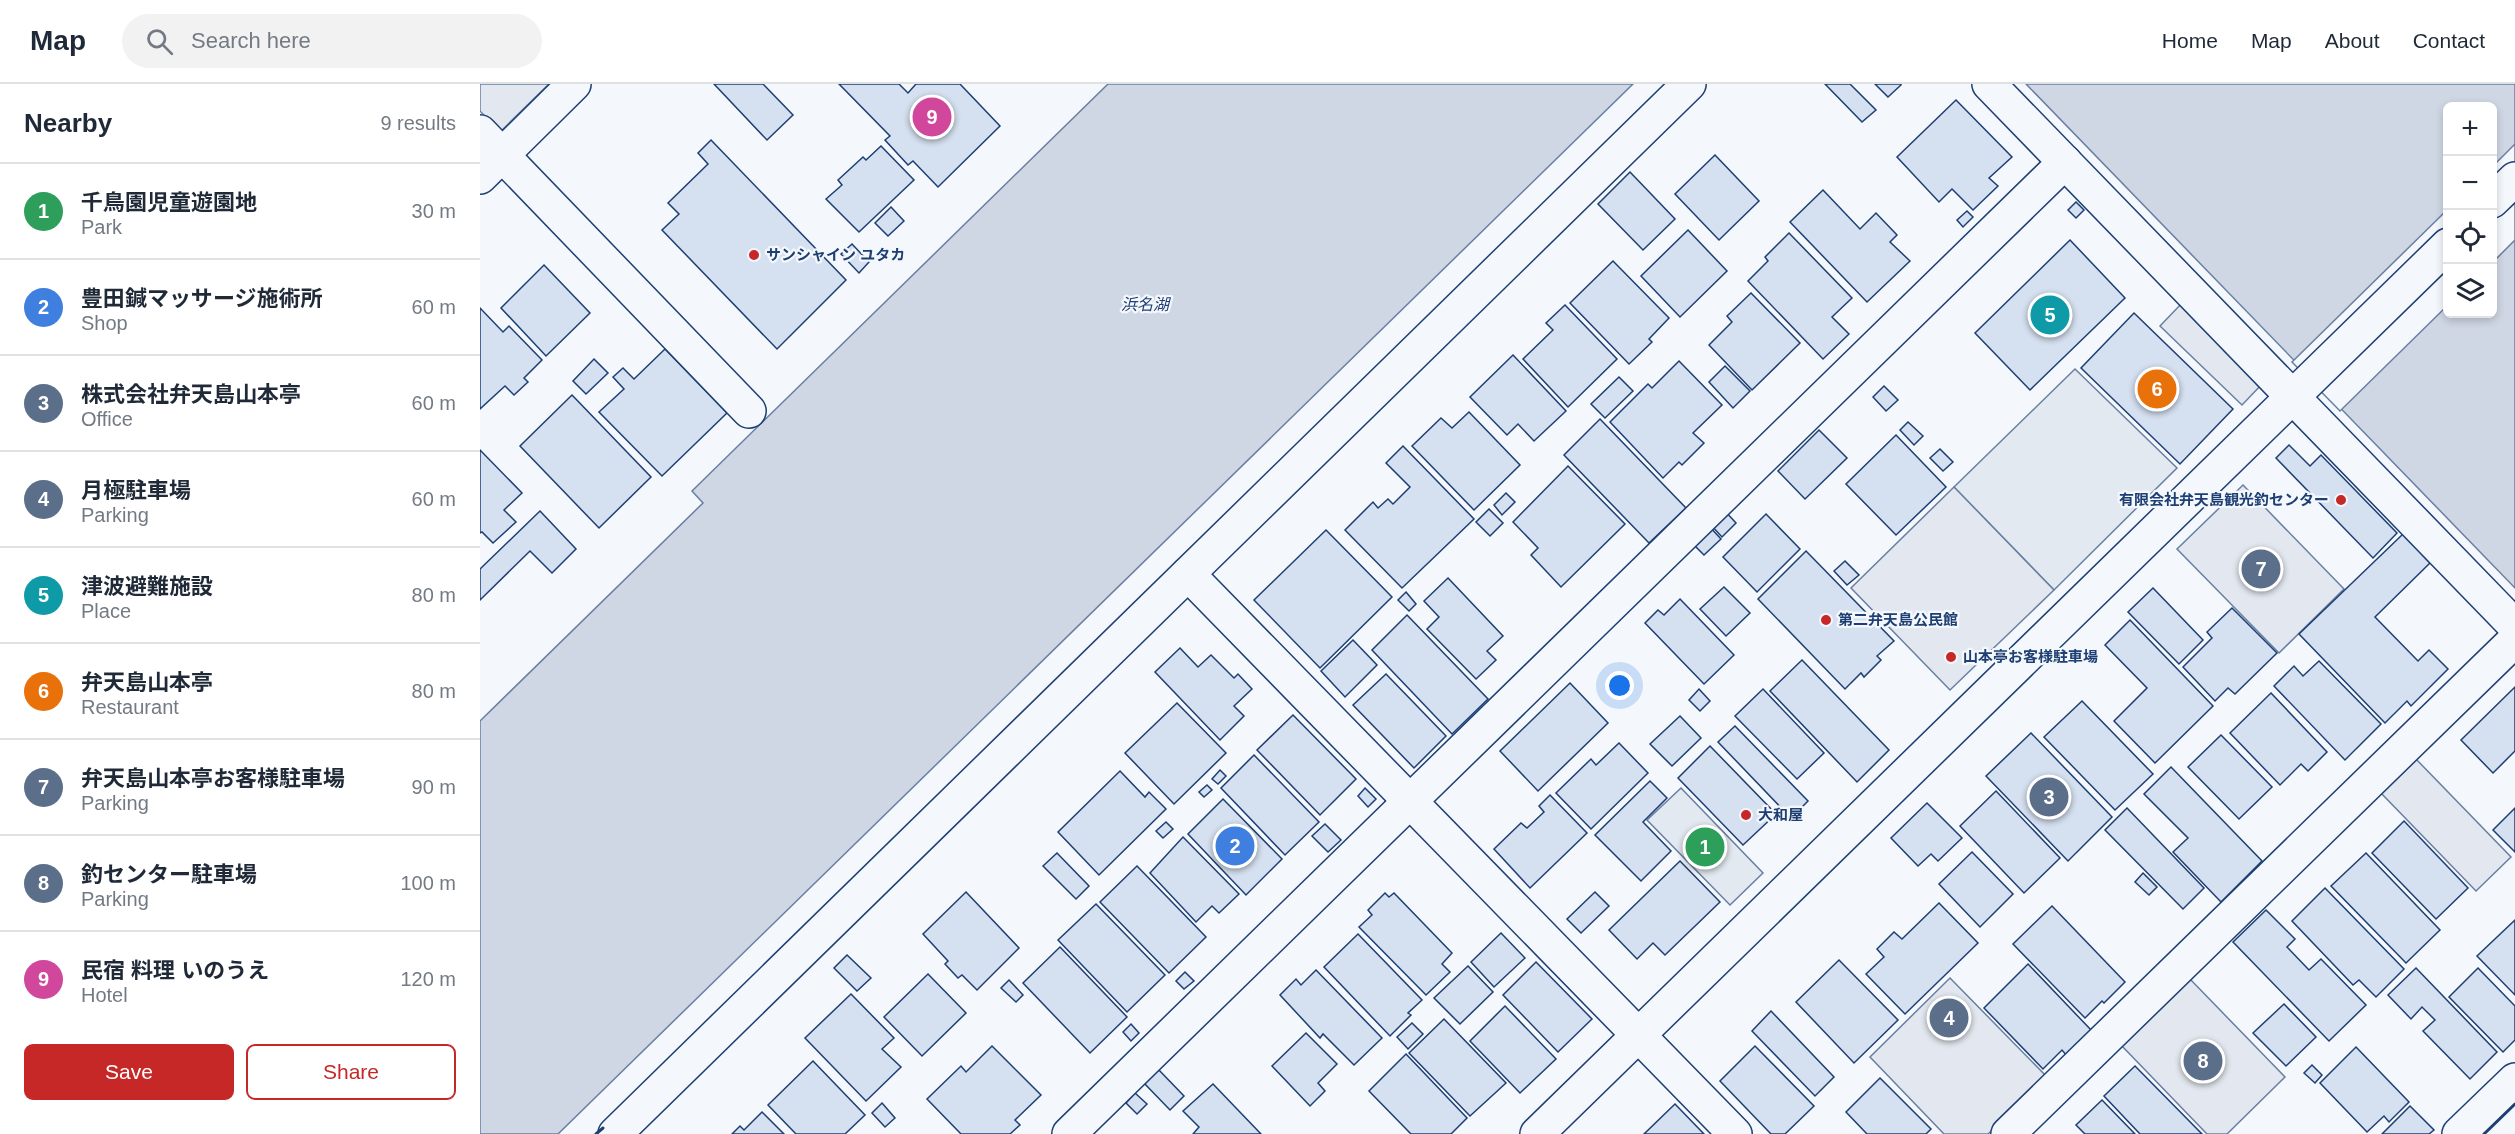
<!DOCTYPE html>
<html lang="en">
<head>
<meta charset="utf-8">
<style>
  :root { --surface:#fff; --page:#f2f2f3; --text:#1f2937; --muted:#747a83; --line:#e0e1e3; --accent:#c62828 }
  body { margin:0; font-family:Arial,"Noto Sans JP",sans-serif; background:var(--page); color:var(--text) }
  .controls { position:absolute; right:18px; top:18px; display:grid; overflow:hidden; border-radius:9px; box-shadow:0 3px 9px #0003 }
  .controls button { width:54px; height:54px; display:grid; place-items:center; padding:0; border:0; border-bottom:2px solid var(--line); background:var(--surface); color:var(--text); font:30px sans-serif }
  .you { position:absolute; left:1140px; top:602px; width:21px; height:21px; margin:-15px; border:4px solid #fff; border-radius:50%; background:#1a73e8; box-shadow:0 0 0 9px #1a73e833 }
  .badge { display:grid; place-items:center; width:39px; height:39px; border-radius:50%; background:var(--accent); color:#fff; font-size:20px; font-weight:700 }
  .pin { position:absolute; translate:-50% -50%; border:3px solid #fff; box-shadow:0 2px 6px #0006 }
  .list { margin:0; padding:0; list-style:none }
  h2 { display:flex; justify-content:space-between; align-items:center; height:78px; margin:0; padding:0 24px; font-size:26px }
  h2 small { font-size:20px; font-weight:400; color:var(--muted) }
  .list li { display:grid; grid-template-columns:39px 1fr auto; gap:18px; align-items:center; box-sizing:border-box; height:96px; padding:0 24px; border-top:2px solid var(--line) }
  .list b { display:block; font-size:22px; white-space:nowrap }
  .list p { margin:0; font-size:20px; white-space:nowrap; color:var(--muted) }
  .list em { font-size:20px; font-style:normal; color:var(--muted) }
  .actions { display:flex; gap:12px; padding:18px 24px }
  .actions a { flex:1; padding:14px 0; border:2px solid var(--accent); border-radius:9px; text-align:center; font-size:21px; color:var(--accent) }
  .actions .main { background:var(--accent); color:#fff }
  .icon { flex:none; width:33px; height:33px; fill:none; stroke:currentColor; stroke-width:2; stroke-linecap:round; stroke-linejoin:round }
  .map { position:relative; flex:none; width:2035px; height:1050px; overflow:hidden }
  header { display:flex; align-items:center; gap:36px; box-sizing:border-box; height:84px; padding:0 30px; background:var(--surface); border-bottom:2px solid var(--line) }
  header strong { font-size:28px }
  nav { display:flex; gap:33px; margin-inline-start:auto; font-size:21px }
  .search { width:420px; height:54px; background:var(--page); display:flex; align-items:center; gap:15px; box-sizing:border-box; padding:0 21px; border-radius:33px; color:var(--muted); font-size:22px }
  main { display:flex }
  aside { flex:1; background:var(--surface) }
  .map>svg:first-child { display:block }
  .green { fill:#e3e9f0; stroke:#687fa3; stroke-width:1.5 }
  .parking { fill:#e3e8f0; stroke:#687fa3; stroke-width:1.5 }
  .water { fill:#cfd7e4; stroke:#687fa3; stroke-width:1.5; fill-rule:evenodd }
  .pier { fill:#f4f7fb; stroke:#687fa3; stroke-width:1.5 }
  .building { fill:#d5e0f0; stroke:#1d3f73; stroke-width:1.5 }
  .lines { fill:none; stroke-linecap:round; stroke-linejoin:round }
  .street-casing { stroke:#1d3f73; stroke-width:36 }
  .secondary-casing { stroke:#1d3f73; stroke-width:36 }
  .street { stroke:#f4f7fb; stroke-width:33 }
  .secondary { stroke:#f4f7fb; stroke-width:33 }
  .wall { stroke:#1d3f73; stroke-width:3 }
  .poi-dot { fill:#c62828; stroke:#f4f7fb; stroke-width:2 }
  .labels { text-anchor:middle; stroke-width:4.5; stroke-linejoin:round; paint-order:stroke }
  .poi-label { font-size:15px; font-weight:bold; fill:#1d3f73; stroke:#f4f7fb; text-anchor:start }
  .water-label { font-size:16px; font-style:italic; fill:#1d3f73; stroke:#f4f7fb }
</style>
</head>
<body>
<header>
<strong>Map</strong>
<div class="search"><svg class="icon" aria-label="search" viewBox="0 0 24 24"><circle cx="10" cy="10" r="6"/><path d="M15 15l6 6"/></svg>Search here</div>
<nav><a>Home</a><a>Map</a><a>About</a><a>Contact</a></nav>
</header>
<main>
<aside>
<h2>Nearby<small>9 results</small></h2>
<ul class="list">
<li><span class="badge" style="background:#2e9e5b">1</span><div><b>千鳥園児童遊園地</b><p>Park</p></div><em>30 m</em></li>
<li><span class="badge" style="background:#3f7fe0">2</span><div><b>豊田鍼マッサージ施術所</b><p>Shop</p></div><em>60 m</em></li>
<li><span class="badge" style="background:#5c6f8a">3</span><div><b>株式会社弁天島山本亭</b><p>Office</p></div><em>60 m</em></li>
<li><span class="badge" style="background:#5c6f8a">4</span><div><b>月極駐車場</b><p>Parking</p></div><em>60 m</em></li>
<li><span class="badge" style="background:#0f9aa8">5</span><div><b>津波避難施設</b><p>Place</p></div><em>80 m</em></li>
<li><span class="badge" style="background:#e8710a">6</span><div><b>弁天島山本亭</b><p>Restaurant</p></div><em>80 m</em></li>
<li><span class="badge" style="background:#5c6f8a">7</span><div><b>弁天島山本亭お客様駐車場</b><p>Parking</p></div><em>90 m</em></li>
<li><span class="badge" style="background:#5c6f8a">8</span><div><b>釣センター駐車場</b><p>Parking</p></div><em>100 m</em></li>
<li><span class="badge" style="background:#d1479c">9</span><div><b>民宿 料理 いのうえ</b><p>Hotel</p></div><em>120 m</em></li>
</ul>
<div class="actions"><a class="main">Save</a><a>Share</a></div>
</aside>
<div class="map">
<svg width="2035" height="1050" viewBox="0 0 2035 1050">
  <rect width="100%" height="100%" fill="#f4f7fb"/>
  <g class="green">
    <polygon points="1595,285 1697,384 1574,506 1474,403"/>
    <polygon points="1201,704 1283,789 1250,821 1167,736"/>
  </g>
  <g class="parking">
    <polygon points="0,0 69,0 20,48 0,27"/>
    <polygon points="1704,217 1783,299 1762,321 1680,242"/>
    <polygon points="1763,401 1864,505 1799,569 1697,465"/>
    <polygon points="1474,403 1574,506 1470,606 1371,504"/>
    <polygon points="1935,674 2031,773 1996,807 1900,708"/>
    <polygon points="1470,894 1567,993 1508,1050 1464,1050 1390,973"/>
    <polygon points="1709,894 1805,993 1747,1050 1727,1050 1641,961"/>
  </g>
  <g class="water">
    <polygon points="628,0 1153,0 78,1050 0,1050 0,637 223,419 212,407"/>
    <path d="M1546 0H2035V504ZM1968 22H2012V230H1968Z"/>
  </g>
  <g class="pier">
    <polygon points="2035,60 2035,156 2013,178 2013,82"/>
    <polygon points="1967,126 1967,222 1860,327 1812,278"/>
  </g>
  <g class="building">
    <polygon points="234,0 283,0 313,31 287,56"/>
    <polygon points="359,0 419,0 428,9 436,0 480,0 520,42 458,103 433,77 428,81 405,56 410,52"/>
    <polygon points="1345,0 1370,0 1396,26 1382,38"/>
    <polygon points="1395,0 1421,0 1421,1 1408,13"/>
    <polygon points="1476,16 1532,73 1509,94 1518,102 1493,126 1472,105 1459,118 1417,73"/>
    <polygon points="231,56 366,196 297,265 182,146 199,130 188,119 228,80 218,69"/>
    <polygon points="401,62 434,96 379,148 346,115 362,101 358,96 383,73 386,76"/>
    <polygon points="1235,71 1279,117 1239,156 1195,110"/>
    <polygon points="1150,88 1195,135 1163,166 1118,120"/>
    <polygon points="1343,106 1380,145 1396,129 1417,151 1410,158 1430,177 1387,218 1310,138"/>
    <polygon points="1596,118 1604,126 1596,134 1588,126"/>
    <polygon points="411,123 424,137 408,152 395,139"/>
    <polygon points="1487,127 1493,133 1483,143 1477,136"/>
    <polygon points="1208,146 1247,187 1200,233 1161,192"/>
    <polygon points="1309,149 1372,214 1352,233 1369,250 1343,275 1268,197 1288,177 1285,173"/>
    <polygon points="1590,156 1645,214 1550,306 1495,249"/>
    <polygon points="372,160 389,178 379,189 361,170"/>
    <polygon points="1133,177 1189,234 1169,255 1172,258 1149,280 1090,219"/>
    <polygon points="64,181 110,229 66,272 21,224"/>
    <polygon points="1271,209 1320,259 1272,306 1229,261 1252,238 1247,232"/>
    <polygon points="1085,221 1137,275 1088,323 1043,275 1073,246 1066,239"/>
    <polygon points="0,224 23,248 29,242 62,276 44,294 48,298 34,311 25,302 0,325"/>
    <polygon points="1654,229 1753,325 1700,380 1601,284"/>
    <polygon points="185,265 247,329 182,392 119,328 144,305 133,293 143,284 154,295"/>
    <polygon points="1033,271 1086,327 1054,357 1038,340 1027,351 990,313"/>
    <polygon points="114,275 128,289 106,310 93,297"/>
    <polygon points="1199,277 1242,321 1213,349 1224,359 1202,381 1199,378 1183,394 1130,338 1168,300 1172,304"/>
    <polygon points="1245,282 1270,307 1253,324 1229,298"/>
    <polygon points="1139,293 1153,307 1125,334 1111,320"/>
    <polygon points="1404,302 1418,316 1406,327 1393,313"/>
    <polygon points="92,311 171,393 119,444 40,362"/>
    <polygon points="989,328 1040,381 994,426 932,362 961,334 972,344"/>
    <polygon points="1120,335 1206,424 1169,459 1084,371"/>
    <polygon points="1428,338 1443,352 1434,361 1420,346"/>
    <polygon points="1339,346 1367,374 1325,415 1298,387"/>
    <polygon points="1416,351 1466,403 1416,451 1366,400"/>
    <polygon points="1809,361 1830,382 1841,371 1917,449 1893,474 1796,374"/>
    <polygon points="923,362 994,435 922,504 865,446 893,418 898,424 908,415 913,420 930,403 906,379"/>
    <polygon points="1460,365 1473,378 1463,387 1450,374"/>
    <polygon points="0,366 42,409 24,426 36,438 13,459 2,448 0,449"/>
    <polygon points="1088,382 1145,440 1081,503 1051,471 1058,464 1033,438"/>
    <polygon points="1026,409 1035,418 1022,431 1014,421"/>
    <polygon points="1009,425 1023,439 1010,452 996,438"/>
    <polygon points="1244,426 1256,439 1242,453 1230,440"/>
    <polygon points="60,427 96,465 72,489 50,467 0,516 0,485"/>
    <polygon points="1286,430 1320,465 1277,508 1243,473"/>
    <polygon points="1228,441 1241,455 1224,471 1211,458"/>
    <polygon points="846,446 912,513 840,584 774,516"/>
    <polygon points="1923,450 1950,479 1895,533 1938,577 1949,566 1968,585 1931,622 1927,617 1905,639 1819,550"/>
    <polygon points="1326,467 1414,557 1397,572 1401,576 1384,593 1381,589 1365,605 1278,515"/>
    <polygon points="1365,477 1379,491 1367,501 1354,487"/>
    <polygon points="968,494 1023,552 1007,567 1016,576 996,595 947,545 959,533 944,517"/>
    <polygon points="1244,503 1270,529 1246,552 1220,525"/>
    <polygon points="1673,504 1723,556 1699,580 1648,528"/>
    <polygon points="926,508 936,520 929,527 918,516"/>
    <polygon points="1200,515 1254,571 1224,600 1165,539 1178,526 1184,531"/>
    <polygon points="1752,524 1797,569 1755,610 1748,604 1735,617 1703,583 1732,554 1727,548"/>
    <polygon points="927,531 1008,615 972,650 892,566"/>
    <polygon points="1650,536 1733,622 1675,679 1634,637 1667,604 1625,561"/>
    <polygon points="873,556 897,581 865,613 841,587"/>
    <polygon points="700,564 718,583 731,571 754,594 758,590 772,605 754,622 764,632 740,656 675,588"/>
    <polygon points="1322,576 1409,666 1377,698 1290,607"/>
    <polygon points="1839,577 1901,640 1865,676 1794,602 1814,582 1823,592"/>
    <polygon points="906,590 966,652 934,684 873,621"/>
    <polygon points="1090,599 1128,639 1058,707 1020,667"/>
    <polygon points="2035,603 2035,667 2013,689 1981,656"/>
    <polygon points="1219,605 1230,617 1220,627 1209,616"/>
    <polygon points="1283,605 1344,669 1317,695 1255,632"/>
    <polygon points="1791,609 1847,668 1828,687 1821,680 1800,701 1750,649"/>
    <polygon points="1602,617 1673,690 1635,726 1564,653"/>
    <polygon points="697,619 746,669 694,720 645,669"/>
    <polygon points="813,631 876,695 840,731 777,666"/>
    <polygon points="1200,632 1221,654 1192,682 1170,660"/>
    <polygon points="1255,642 1328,717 1311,734 1238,658"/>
    <polygon points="1551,649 1632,733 1588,777 1506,692"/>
    <polygon points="1741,651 1792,703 1759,735 1708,683"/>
    <polygon points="1139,659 1168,689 1111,745 1076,709 1111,675 1116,681"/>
    <polygon points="1230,662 1296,730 1263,761 1198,694"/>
    <polygon points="774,671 839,738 805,771 741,704"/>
    <polygon points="1691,683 1782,777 1741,818 1693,768 1708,754 1664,710"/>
    <polygon points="740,686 746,692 738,700 732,695"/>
    <polygon points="640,687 665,713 669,708 686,725 619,791 578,748"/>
    <polygon points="1170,697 1187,714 1163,738 1191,767 1161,797 1115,751"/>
    <polygon points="727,701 732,706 724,713 719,708"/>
    <polygon points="885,704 896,715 888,723 878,712"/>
    <polygon points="1516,707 1580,774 1544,809 1480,742"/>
    <polygon points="1070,711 1107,749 1050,804 1014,765 1041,739 1047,744 1064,728 1059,722"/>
    <polygon points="743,715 802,775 766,811 708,750"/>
    <polygon points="1447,719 1482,754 1458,777 1451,770 1438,782 1411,754"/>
    <polygon points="1647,724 1724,804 1703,825 1625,746"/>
    <polygon points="2035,724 2035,768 2013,746"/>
    <polygon points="1924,737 1988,804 1956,835 1892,769"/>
    <polygon points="686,738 693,745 683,754 676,747"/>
    <polygon points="845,740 861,756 848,768 832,752"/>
    <polygon points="703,753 759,810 739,829 732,822 716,838 670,789"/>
    <polygon points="1492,768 1533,810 1500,843 1459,800"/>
    <polygon points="577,769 609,802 596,815 563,782"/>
    <polygon points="1886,769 1960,846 1926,879 1851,802"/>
    <polygon points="1200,777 1240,818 1185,871 1173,859 1157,875 1129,846"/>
    <polygon points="657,782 726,853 689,889 620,818"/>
    <polygon points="1663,789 1677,803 1669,811 1655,798"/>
    <polygon points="1845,804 1924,885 1896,913 1879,896 1873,901 1812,837"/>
    <polygon points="486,808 539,864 497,906 482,891 478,894 465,880 468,877 443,850"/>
    <polygon points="1115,808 1129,822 1101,849 1087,835"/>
    <polygon points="905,809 909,813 914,809 972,869 962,880 970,888 946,911 879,843 892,831 888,826"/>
    <polygon points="1459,819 1498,859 1425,930 1386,890 1404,873 1397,865 1414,848 1422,855"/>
    <polygon points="616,820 685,891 647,928 578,856"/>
    <polygon points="1572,822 1645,898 1624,919 1622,917 1605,934 1533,860"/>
    <polygon points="1786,826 1815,855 1807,863 1829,886 1841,875 1886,921 1849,957 1753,858"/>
    <polygon points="2035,836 2035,911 1997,872"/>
    <polygon points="1021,849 1045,874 1014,903 991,878"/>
    <polygon points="878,850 942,916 928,929 931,931 910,952 844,883"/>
    <polygon points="580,863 647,933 610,969 543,899"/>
    <polygon points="367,871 391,894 377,907 354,884"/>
    <polygon points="1359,876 1418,936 1374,979 1316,918"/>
    <polygon points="1056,878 1112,935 1078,968 1023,911"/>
    <polygon points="1548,880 1612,947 1587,972 1582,966 1563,985 1504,924"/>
    <polygon points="988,882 1013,908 980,940 954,914"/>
    <polygon points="1936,884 2017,968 1990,995 1943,947 1955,936 1942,923 1931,935 1908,911"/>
    <polygon points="1998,884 2035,922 2035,956 2023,968 1969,913"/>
    <polygon points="836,886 902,954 874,981 843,950 840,954 800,911 816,895 821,901"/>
    <polygon points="705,888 714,897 704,905 696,897"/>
    <polygon points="448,890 486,929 442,972 404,933"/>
    <polygon points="529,896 543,911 536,918 521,904"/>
    <polygon points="371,910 414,954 402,965 421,983 386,1017 325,954"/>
    <polygon points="1804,920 1836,953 1806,982 1773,949"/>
    <polygon points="1025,922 1076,975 1040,1009 990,957"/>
    <polygon points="1291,927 1354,993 1335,1012 1272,947"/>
    <polygon points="964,935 1026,999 990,1032 929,969"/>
    <polygon points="932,939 943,950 928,965 917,953"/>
    <polygon points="651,940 659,949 651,957 643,948"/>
    <polygon points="826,949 857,980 838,999 845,1007 830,1022 792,982"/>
    <polygon points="512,962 561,1011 535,1036 540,1041 530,1050 481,1050 447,1015 481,982 486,988"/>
    <polygon points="1275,962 1334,1022 1305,1050 1291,1050 1240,997"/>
    <polygon points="1876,963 1929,1018 1909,1038 1904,1032 1887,1048 1840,999"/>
    <polygon points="926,970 987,1034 971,1050 931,1050 889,1007"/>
    <polygon points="333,977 385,1031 365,1050 316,1050 288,1021"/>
    <polygon points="1832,981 1842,991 1835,999 1824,989"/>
    <polygon points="1655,982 1722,1050 1660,1050 1624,1012"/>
    <polygon points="677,984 704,1012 690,1026 663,998"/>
    <polygon points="1400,994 1451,1045 1446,1050 1387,1050 1366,1028"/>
    <polygon points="733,1000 781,1050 713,1050 719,1043 703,1027"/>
    <polygon points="655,1009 667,1020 657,1030 646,1019"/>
    <polygon points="1622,1016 1655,1050 1605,1050 1596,1041"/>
    <polygon points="402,1019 415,1034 405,1043 392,1029"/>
    <polygon points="1195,1020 1224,1050 1164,1050"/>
    <polygon points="1930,1022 1954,1046 1949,1050 1902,1050"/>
    <polygon points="282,1028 304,1050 252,1050 260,1042 264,1046"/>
  </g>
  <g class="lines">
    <g class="street-casing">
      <g id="street">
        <polyline points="1509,0 2035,542"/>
        <polyline points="0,48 269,327"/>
        <polyline points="0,93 94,0"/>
        <polyline points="708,490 1255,1050"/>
        <polyline points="135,1050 1209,0"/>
        <polyline points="589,1050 1585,78"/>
        <polyline points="1528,1050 2035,556"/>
        <polyline points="1979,1050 2035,996"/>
      </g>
    </g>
    <g class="secondary-casing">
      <g id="secondary">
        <polyline points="2012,117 2035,95"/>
        <polyline points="1057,1050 1968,161"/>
      </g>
    </g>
    <use href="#street" class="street"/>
    <use href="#secondary" class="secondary"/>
    <g class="wall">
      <polyline points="116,1050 123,1044"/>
      <polyline points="2004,1050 2035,1020"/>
    </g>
  </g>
  <g class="poi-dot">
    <circle cx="274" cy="171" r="6"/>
    <circle cx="1861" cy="416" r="6"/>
    <circle cx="1346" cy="536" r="6"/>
    <circle cx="1471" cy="573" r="6"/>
    <circle cx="1266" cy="731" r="6"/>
  </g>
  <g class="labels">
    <g class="poi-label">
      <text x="286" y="176">サンシャイン ユタカ</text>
      <text x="1849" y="421" text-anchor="end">有限会社弁天島観光釣センター</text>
      <text x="1358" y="541">第二弁天島公民館</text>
      <text x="1483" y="578">山本亭お客様駐車場</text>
      <text x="1278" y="736">大和屋</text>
    </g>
    <g class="water-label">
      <text x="665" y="226">浜名湖</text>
    </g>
  </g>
</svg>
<div class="controls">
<button>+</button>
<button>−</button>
<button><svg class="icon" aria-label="locate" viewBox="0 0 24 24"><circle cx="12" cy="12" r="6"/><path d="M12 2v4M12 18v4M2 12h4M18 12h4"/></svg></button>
<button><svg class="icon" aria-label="layers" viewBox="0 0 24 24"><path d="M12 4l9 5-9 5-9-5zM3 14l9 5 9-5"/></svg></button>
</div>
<div class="you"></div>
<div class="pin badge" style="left:1225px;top:763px;background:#2e9e5b">1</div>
<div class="pin badge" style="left:755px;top:762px;background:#3f7fe0">2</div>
<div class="pin badge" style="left:1569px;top:713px;background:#5c6f8a">3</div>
<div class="pin badge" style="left:1469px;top:934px;background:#5c6f8a">4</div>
<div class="pin badge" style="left:1570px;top:231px;background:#0f9aa8">5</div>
<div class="pin badge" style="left:1677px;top:305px;background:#e8710a">6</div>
<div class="pin badge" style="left:1781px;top:485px;background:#5c6f8a">7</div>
<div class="pin badge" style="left:1723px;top:977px;background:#5c6f8a">8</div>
<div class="pin badge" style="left:452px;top:33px;background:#d1479c">9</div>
</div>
</main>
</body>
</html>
